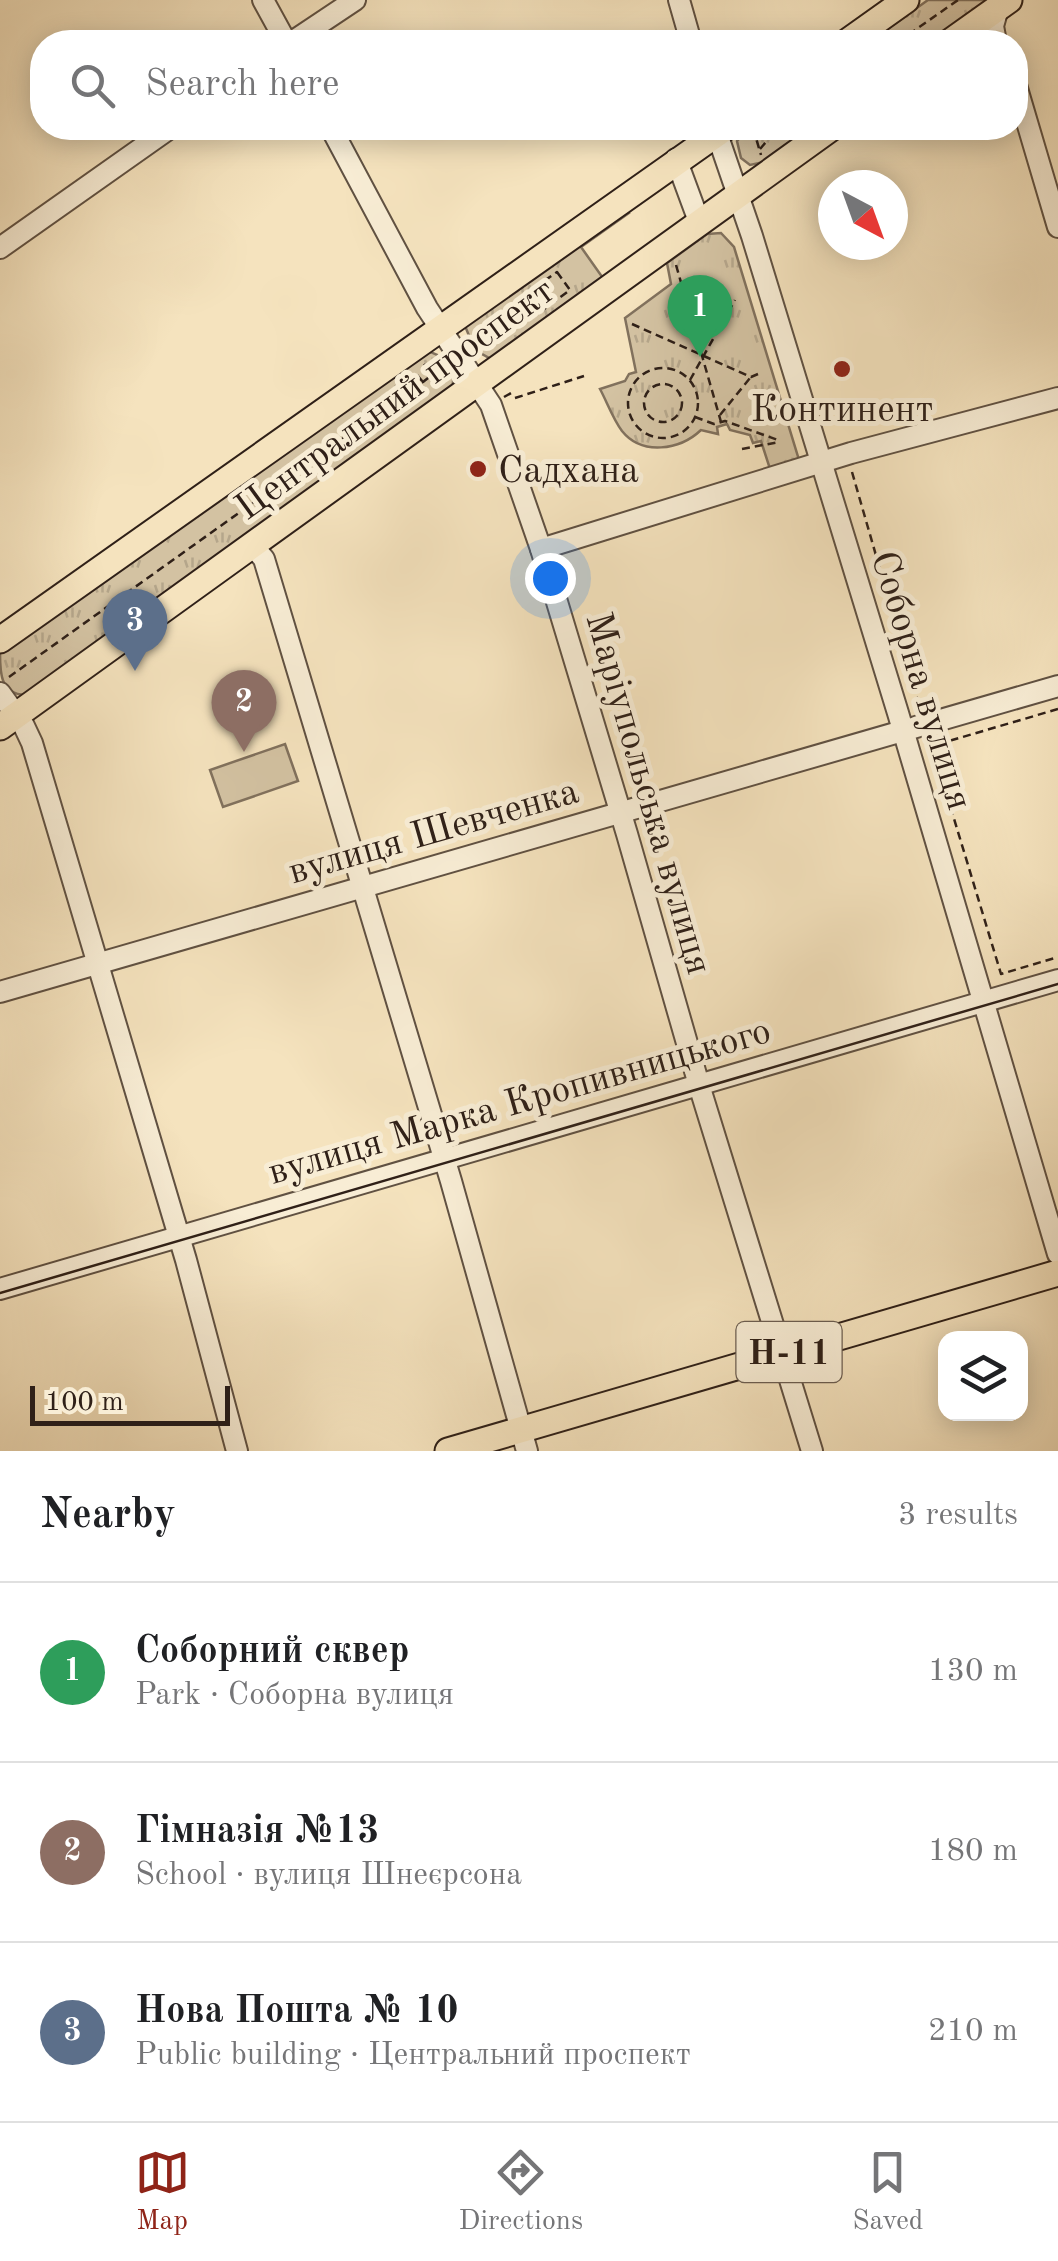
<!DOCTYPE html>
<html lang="en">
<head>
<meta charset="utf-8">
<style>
  :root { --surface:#fff; --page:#f2f2f2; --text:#202124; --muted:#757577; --line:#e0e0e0; --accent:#8f2418 }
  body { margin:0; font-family:"Old Standard TT",serif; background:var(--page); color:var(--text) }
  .controls { position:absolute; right:30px; bottom:30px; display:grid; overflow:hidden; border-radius:20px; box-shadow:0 5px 25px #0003 }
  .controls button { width:90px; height:90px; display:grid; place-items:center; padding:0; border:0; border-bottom:2px solid var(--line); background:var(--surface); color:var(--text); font:50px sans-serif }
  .compass { position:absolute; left:818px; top:170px; width:90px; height:90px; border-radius:50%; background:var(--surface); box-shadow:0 5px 25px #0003; rotate:139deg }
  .scale { position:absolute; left:30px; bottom:25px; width:200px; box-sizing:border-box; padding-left:10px; border:5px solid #2f2018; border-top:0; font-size:28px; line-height:35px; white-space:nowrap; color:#2f2018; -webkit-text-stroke:8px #f8edd5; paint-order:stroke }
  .you { position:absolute; left:550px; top:578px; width:35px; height:35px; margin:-25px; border:8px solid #fff; border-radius:50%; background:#1a73e8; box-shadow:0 0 0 15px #1a73e833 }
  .badge { display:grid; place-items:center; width:65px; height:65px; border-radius:50%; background:var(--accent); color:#fff; font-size:32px; font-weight:700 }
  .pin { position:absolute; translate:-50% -82px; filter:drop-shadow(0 2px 5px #0008) }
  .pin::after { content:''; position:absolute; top:52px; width:35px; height:30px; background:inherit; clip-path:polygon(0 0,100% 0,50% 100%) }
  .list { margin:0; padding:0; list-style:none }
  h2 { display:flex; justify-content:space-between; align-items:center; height:130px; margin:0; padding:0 40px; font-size:42px }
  h2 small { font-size:32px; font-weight:400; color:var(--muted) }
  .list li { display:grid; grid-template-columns:65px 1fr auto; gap:30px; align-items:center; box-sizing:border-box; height:180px; padding:0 40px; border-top:2px solid var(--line) }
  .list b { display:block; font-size:38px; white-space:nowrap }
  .list p { margin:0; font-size:32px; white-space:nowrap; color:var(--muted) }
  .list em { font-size:32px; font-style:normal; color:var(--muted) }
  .icon { flex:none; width:55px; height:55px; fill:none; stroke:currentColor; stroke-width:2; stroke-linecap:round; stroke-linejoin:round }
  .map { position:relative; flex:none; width:1058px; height:1451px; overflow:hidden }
  .search { position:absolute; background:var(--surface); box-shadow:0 5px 25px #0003; left:30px; right:30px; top:30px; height:110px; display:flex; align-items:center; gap:25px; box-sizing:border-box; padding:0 35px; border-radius:40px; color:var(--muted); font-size:38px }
  .sheet { height:670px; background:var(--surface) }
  nav { display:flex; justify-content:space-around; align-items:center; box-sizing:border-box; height:140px; border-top:2px solid var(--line); background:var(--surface); font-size:28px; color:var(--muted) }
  nav a { display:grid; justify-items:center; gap:5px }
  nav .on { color:var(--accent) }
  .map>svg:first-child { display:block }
  .grass { fill:url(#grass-tufts); stroke:#81715d; stroke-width:2.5 }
  .garden { fill:#d3c2a2; stroke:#81715d; stroke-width:2.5 }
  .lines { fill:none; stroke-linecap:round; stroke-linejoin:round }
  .minor-casing { stroke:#605142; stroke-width:24 }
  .major-casing { stroke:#2f2018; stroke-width:29 }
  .path { stroke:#2f2018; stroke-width:2.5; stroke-dasharray:8 5; stroke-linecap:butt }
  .minor { stroke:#f8edd5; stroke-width:20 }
  .major { stroke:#f5e3be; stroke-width:25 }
  .tram { stroke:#2f2018; stroke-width:2.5 }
  .poi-dot { fill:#8f2418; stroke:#f8edd5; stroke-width:4 }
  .labels { text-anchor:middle; stroke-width:10; stroke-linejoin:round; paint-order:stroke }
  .shield { fill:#f8edd5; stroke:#6b5e51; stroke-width:2.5 }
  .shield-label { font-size:35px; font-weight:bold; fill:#2f2018 }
  .street-label { font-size:38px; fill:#2f2018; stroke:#f8edd5 }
  .poi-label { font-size:38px; fill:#2f2018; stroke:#f8edd5 }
</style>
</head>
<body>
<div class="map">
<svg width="1058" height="1451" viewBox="0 0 1058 1451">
  <defs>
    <pattern id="grass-tufts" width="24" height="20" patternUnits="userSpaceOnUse" patternTransform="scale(2.5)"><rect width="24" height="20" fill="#d3c2a2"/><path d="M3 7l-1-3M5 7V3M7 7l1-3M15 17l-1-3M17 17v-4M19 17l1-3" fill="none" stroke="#b5a68b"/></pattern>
  </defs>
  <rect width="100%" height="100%" fill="#f5e3be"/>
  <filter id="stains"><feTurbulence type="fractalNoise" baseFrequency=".002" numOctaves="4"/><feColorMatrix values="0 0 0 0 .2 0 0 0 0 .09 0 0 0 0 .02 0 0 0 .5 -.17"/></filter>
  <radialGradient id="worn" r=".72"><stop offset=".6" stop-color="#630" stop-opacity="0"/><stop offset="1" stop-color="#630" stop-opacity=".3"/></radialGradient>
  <g class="grass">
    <polygon points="928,0 988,0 929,42 869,42"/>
    <polygon points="749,128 811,128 764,162 750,165 741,158 737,141"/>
    <polygon points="625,207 629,213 581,247 605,281 491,359 475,350 465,326"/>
    <path d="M721 233 734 247 799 460 770 469 761 441 753 443 750 435 730 430 727 424 717 427 718 434 701 430C680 450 642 456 622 431 613 419 607 402 600 389L625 381 629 374 636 372 625 318 671 284 667 263 707 234Z"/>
    <path d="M425 351C444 354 457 369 452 388L25 695C0 694 0 672 0 653L7 646Z"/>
  </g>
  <polygon class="garden" points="285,744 298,781 223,807 210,770"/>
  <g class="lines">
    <g class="minor-casing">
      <g id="minor">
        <polyline points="263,0 286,42"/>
        <polyline points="679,0 691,42"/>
        <polyline points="292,42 355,0"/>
        <polyline points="996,42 993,26 998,8"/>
        <polyline points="1016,85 1058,227"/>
        <polyline points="331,128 427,308 491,405 541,549 627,834 699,1085 812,1451"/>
        <polyline points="715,128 752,236 898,713 1058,1254"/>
        <polyline points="676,159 700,224"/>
        <polyline points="0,248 170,128"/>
        <polyline points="252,545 264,559 451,1181 527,1451"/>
        <polyline points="541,549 851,453 1058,398"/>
        <polyline points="0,693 24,726 32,743 186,1260 237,1451"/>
        <polyline points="0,992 1058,686"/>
        <polyline points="0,1289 1058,980"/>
      </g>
    </g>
    <g class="major-casing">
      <g id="major">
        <polyline points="847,42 906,0"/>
        <polyline points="950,42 1009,0"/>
        <polyline points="0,640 725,128"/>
        <polyline points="0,727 831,128"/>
        <polyline points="448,1451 1058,1273"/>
      </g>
    </g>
    <g class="path">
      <polyline points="898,42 958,0"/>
      <polyline points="753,128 761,155"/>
      <polyline points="754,133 774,129"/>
      <polyline points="760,149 778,128"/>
      <polyline points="676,265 721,422"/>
      <polygon points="557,272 570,290 540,312 527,293"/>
      <polyline points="632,324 751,377 758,374"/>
      <polyline points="470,346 534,303"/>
      <polyline points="424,364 440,386"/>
      <circle cx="663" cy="403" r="35"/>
      <polyline points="690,380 735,300"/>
      <circle cx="663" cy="403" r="19"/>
      <polyline points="504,397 513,392"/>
      <polyline points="515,398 584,376"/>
      <polyline points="397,399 392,392 417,375 423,382"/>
      <polyline points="720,415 750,378"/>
      <polyline points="695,417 714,424 725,421 778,440"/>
      <polyline points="742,449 779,442"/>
      <polyline points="852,472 919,705"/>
      <polyline points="9,677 397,400 401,406 426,387 423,382 443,366"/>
      <polyline points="1058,709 932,746 1001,974 1058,957"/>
    </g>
    <use href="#minor" class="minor"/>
    <use href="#major" class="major"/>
    <polyline class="tram" points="0,1293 1058,984"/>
  </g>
  <g class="poi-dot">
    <circle cx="842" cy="369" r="10"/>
    <circle cx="478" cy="469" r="10"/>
  </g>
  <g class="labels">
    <rect class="shield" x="736.5" y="1322" width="105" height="60" rx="8"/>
    <g class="shield-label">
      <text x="789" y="1364">Н-11</text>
    </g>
    <g class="street-label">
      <text transform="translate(394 398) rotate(-36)" y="13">Центральний проспект</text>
      <text transform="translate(923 680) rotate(73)" y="13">Соборна вулиця</text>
      <text transform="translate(650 793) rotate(74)" y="13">Маріупольська вулиця</text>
      <text transform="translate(433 830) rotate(-16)" y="13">вулиця Шевченка</text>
      <text transform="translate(519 1100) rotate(-16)" y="13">вулиця Марка Кропивницького</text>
    </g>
    <g class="poi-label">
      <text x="842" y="421">Континент</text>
      <text x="498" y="482" text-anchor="start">Садхана</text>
    </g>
  </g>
  <rect width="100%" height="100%" filter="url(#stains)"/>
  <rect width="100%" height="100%" fill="url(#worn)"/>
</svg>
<div class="controls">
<button><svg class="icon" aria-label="layers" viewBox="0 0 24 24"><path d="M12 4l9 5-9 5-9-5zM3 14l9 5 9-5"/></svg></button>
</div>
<svg class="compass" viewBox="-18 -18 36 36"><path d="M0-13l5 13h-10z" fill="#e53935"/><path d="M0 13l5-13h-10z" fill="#757577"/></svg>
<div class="scale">100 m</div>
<div class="you"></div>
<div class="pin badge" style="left:700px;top:357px;background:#2e9e5b">1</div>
<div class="pin badge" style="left:244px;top:752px;background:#8d6e63">2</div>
<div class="pin badge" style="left:135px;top:671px;background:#5c6f8a">3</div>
<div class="search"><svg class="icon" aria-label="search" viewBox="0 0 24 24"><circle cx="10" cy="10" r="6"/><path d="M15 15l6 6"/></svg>Search here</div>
</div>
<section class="sheet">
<h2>Nearby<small>3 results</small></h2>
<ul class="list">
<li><span class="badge" style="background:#2e9e5b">1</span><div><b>Соборний сквер</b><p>Park · Соборна вулиця</p></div><em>130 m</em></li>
<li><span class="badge" style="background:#8d6e63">2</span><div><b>Гімназія №13</b><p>School · вулиця Шнеєрсона</p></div><em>180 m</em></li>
<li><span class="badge" style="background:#5c6f8a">3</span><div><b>Нова Пошта № 10</b><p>Public building · Центральний проспект</p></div><em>210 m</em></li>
</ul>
</section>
<nav>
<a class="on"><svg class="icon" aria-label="map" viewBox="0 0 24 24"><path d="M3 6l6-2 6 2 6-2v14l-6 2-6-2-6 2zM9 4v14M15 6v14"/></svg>Map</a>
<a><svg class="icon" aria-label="directions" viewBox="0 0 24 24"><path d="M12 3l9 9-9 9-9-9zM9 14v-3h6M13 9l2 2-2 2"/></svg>Directions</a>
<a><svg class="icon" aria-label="saved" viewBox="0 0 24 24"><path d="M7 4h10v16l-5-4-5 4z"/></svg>Saved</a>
</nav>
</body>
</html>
